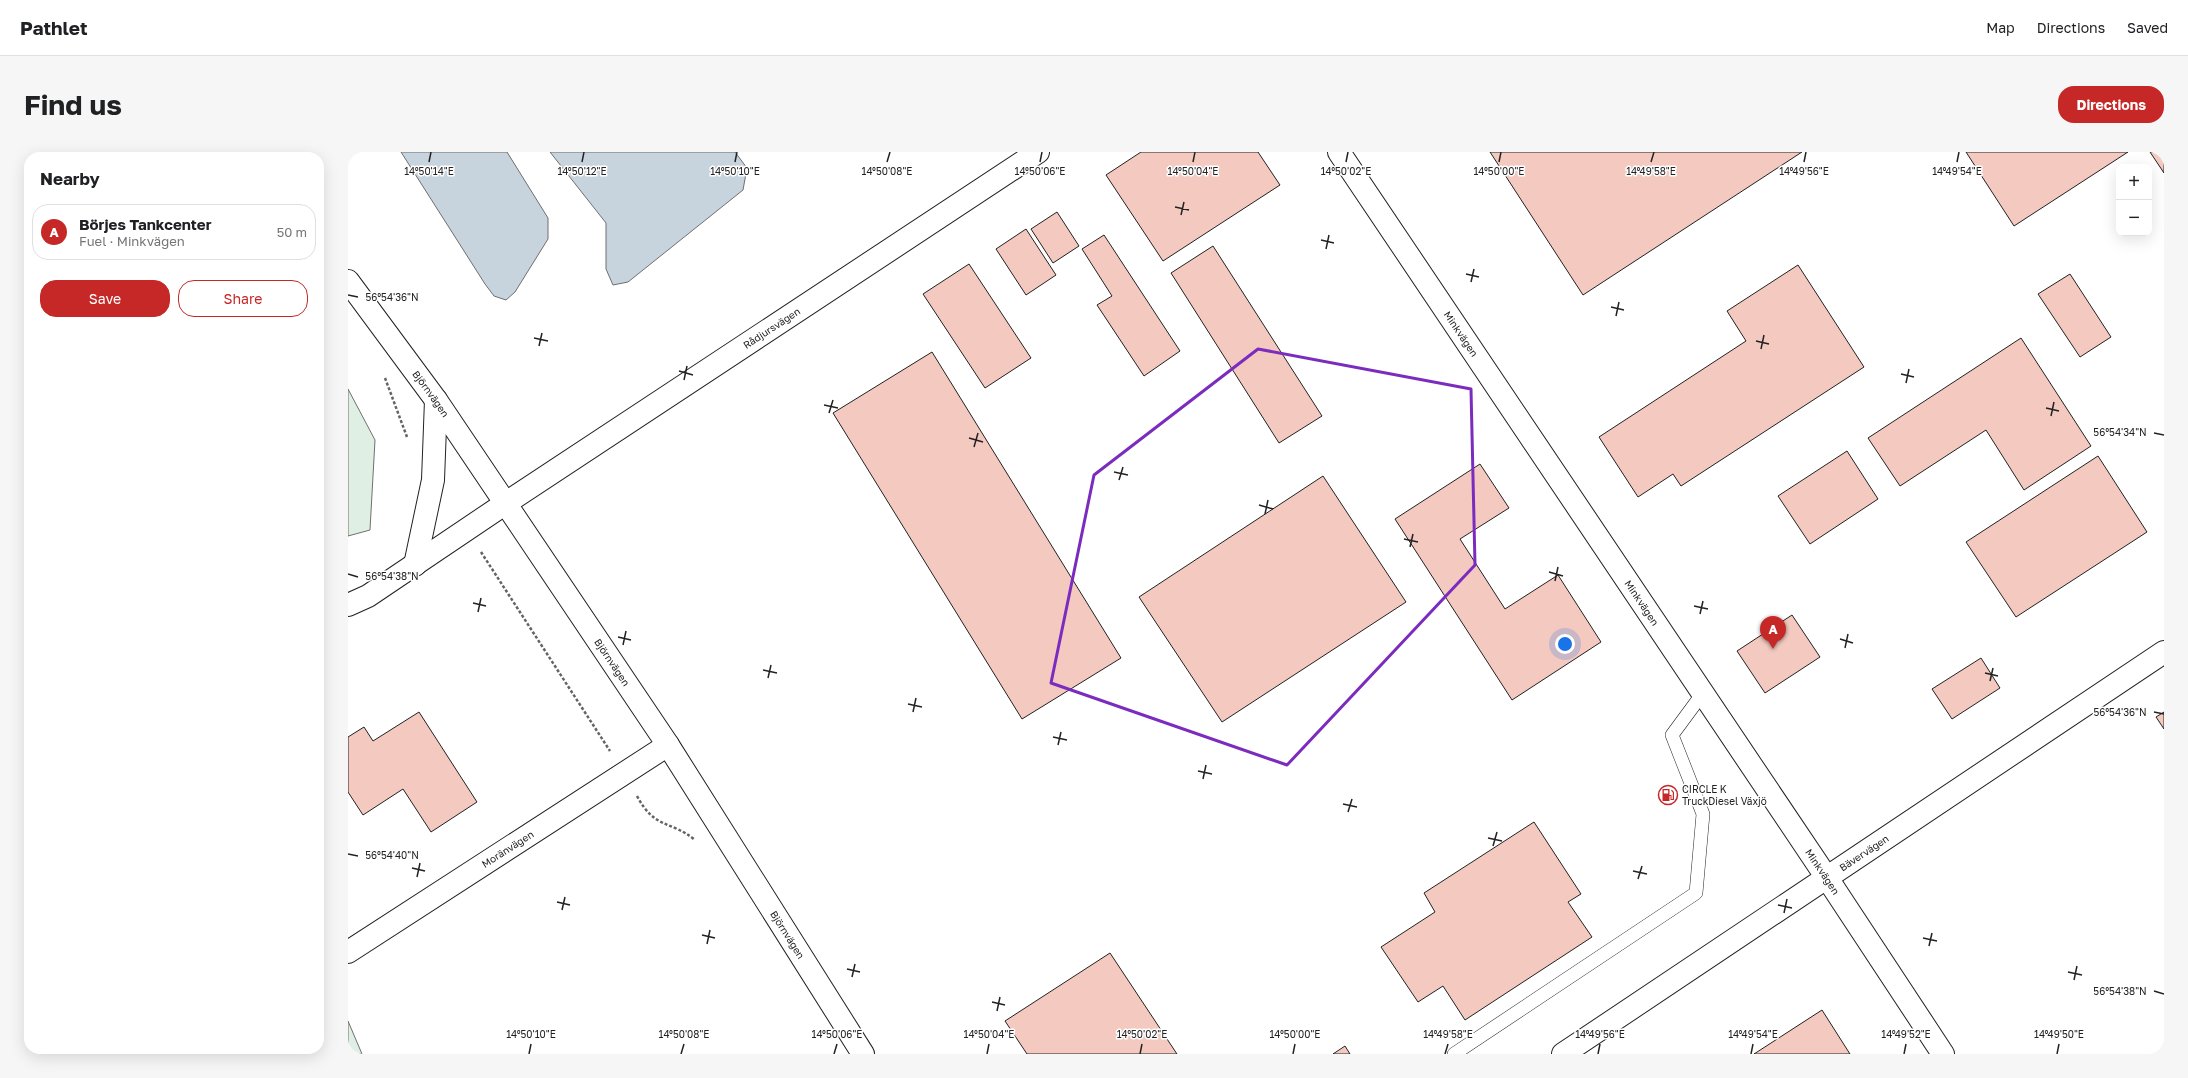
<!DOCTYPE html>
<html lang="en">
<head>
<meta charset="utf-8">
<style>
  :root { --surface:#fff; --page:#f6f6f6; --text:#202124; --muted:#757577; --line:#e0e0e0; --accent:#c62828 }
  body { margin:0; font-family:"Golos Text",sans-serif; background:var(--page); color:var(--text) }
  .controls { position:absolute; right:12px; top:12px; display:grid; overflow:hidden; border-radius:8px; box-shadow:0 4px 16px #0002 }
  .controls button { width:36px; height:36px; display:grid; place-items:center; padding:0; border:0; border-bottom:1px solid var(--line); background:var(--surface); color:var(--text); font:20px sans-serif }
  .you { position:absolute; left:1217px; top:492px; width:14px; height:14px; margin:-10px; border:3px solid #fff; border-radius:50%; background:#1a73e8; box-shadow:0 0 0 6px #1a73e833 }
  .badge { display:grid; place-items:center; width:26px; height:26px; border-radius:50%; background:var(--accent); color:#fff; font-size:13px; font-weight:700 }
  .pin { position:absolute; translate:-50% -33px; filter:drop-shadow(0 1px 2px #0008) }
  .pin::after { content:''; position:absolute; top:21px; width:14px; height:12px; background:inherit; clip-path:polygon(0 0,100% 0,50% 100%) }
  .list { margin:0; padding:0; list-style:none }
  h2 { display:flex; justify-content:space-between; align-items:center; height:52px; margin:0; padding:0 16px; font-size:17px }
  h2 small { font-size:13px; font-weight:400; color:var(--muted) }
  .list li { display:grid; grid-template-columns:26px 1fr auto; gap:12px; align-items:center; box-sizing:border-box; height:56px; margin:0 8px 8px; padding:0 8px; border:1px solid var(--line); border-radius:16px }
  .list b { display:block; font-size:15px; white-space:nowrap }
  .list p { margin:0; font-size:13px; white-space:nowrap; color:var(--muted) }
  .list em { font-size:13px; font-style:normal; color:var(--muted) }
  .actions { display:flex; gap:8px; padding:12px 16px }
  .actions a { flex:1; padding:9px 0; border:1px solid var(--accent); border-radius:16px; text-align:center; font-size:14px; color:var(--accent) }
  .actions .main { background:var(--accent); color:#fff }
  .map { position:relative; flex:none; width:1816px; height:902px; overflow:hidden; border-radius:16px }
  header { display:flex; align-items:center; gap:24px; box-sizing:border-box; height:56px; padding:0 20px; background:var(--surface); border-bottom:1px solid var(--line) }
  header strong { font-size:19px }
  nav { display:flex; gap:22px; margin-inline-start:auto; font-size:14px }
  .intro { display:flex; align-items:center; justify-content:space-between; box-sizing:border-box; height:96px; padding:0 24px }
  h1 { margin:0; font-size:28px }
  .button { padding:10px 18px; border-radius:16px; background:var(--accent); color:#fff; font-size:14px; font-weight:700 }
  main { display:flex; gap:24px; padding:0 24px }
  aside { flex:1; background:var(--surface); border-radius:16px; box-shadow:0 4px 16px #0002 }
  .map>svg:first-child { display:block }
  .green { fill:#e0efe3; stroke:#6f6f6f }
  .water { fill:#c7d3dd; stroke:#6f6f6f }
  .building { fill:#f3c9c0; stroke:#222 }
  .lines { fill:none; stroke-linecap:round; stroke-linejoin:round }
  .lane-casing { stroke:#222; stroke-width:14 }
  .street-casing { stroke:#222; stroke-width:24 }
  .secondary-casing { stroke:#222; stroke-width:24 }
  .primary-casing { stroke:#222; stroke-width:24 }
  .path { stroke:#646464; stroke-width:2.5; stroke-dasharray:3 2; stroke-linecap:butt }
  .lane { stroke:#fff; stroke-width:13 }
  .street { stroke:#fff; stroke-width:22 }
  .secondary { stroke:#fff; stroke-width:22 }
  .primary { stroke:#fff; stroke-width:22 }
  .marked { fill:none; stroke:#7b2cbf; stroke-width:3; stroke-linejoin:round }
  .ticks { fill:none; stroke:#222; stroke-width:1.5 }
  .labels { text-anchor:middle; stroke-width:3; stroke-linejoin:round; paint-order:stroke }
  .street-label { font-size:10px; fill:#222; stroke:#fff }
  .poi-label { font-size:10px; fill:#222; stroke:#fff; text-anchor:start }
  .ticks-label { font-size:10px; text-anchor:middle; fill:#222; stroke:#fff; stroke-width:3; stroke-linejoin:round; paint-order:stroke }
</style>
</head>
<body>
<header>
<strong>Pathlet</strong>
<nav><a>Map</a><a>Directions</a><a>Saved</a></nav>
</header>
<div class="intro"><h1>Find us</h1><a class="button">Directions</a></div>
<main>
<aside>
<h2>Nearby<small></small></h2>
<ul class="list">
<li><span class="badge">A</span><div><b>Börjes Tankcenter</b><p>Fuel · Minkvägen</p></div><em>50 m</em></li>
</ul>
<div class="actions"><a class="main">Save</a><a>Share</a></div>
</aside>
<div class="map">
<svg width="1816" height="902" viewBox="0 0 1816 902">
  <rect width="100%" height="100%" fill="#fff"/>
  <g class="green">
    <polygon points="0,237 27,288 22,378 0,384"/>
    <polygon points="0,869 14,902 0,902"/>
  </g>
  <g class="water">
    <polygon points="53,0 159,0 200,66 200,87 167,140 158,148 146,144 137,132"/>
    <polygon points="202,0 387,0 399,16 395,38 280,130 265,133 258,117 258,71"/>
  </g>
  <g class="building">
    <polygon points="793,0 910,0 932,33 815,109 758,23"/>
    <polygon points="1142,0 1454,0 1235,143"/>
    <polygon points="1618,0 1780,0 1666,74"/>
    <polygon points="1802,0 1816,0 1816,21"/>
    <polygon points="709,60 731,94 705,111 683,77"/>
    <polygon points="678,77 708,123 678,143 648,97"/>
    <polygon points="756,83 832,199 796,224 749,153 764,144 734,97"/>
    <polygon points="865,94 974,264 931,291 823,121"/>
    <polygon points="621,112 683,206 637,236 575,142"/>
    <polygon points="1450,113 1516,215 1333,334 1325,322 1290,345 1251,285 1398,189 1379,159"/>
    <polygon points="1722,122 1763,185 1732,205 1690,142"/>
    <polygon points="1673,186 1743,294 1676,338 1638,278 1552,334 1520,286"/>
    <polygon points="584,200 773,506 674,567 485,261"/>
    <polygon points="1499,299 1530,347 1462,392 1430,344"/>
    <polygon points="1750,304 1799,380 1668,465 1618,390"/>
    <polygon points="1132,312 1161,356 1112,387 1157,457 1210,423 1253,490 1164,548 1047,367"/>
    <polygon points="975,324 1058,450 874,570 791,445"/>
    <polygon points="1444,463 1472,505 1417,541 1389,499"/>
    <polygon points="1633,506 1652,536 1604,567 1584,537"/>
    <polygon points="71,560 129,650 83,680 55,637 15,663 0,640 0,585 16,575 25,589"/>
    <polygon points="1816,560 1816,577 1808,565"/>
    <polygon points="1186,670 1233,742 1220,750 1244,785 1117,868 1095,834 1070,850 1033,795 1087,760 1076,741"/>
    <polygon points="762,801 829,902 679,902 657,869"/>
    <polygon points="1474,858 1502,902 1406,902"/>
    <polygon points="997,894 1002,902 985,902"/>
  </g>
  <g class="lines">
    <g class="lane-casing">
      <polyline id="lane" points="1106,902 1348,741 1355,662 1324,583 1355,541"/>
    </g>
    <g class="street-casing">
      <g id="street">
        <path id="s1" d="M991 0 1479 726 1595 902"/>
        <path id="s2" d="M158 351 690 0"/>
        <path id="s3" d="M0 800 320 593"/>
        <path id="s4" d="M1215 902 1816 500"/>
      </g>
    </g>
    <g class="secondary-casing">
      <g id="secondary">
        <path id="s5" d="M0 129 88 248 320 593 515 902"/>
      </g>
    </g>
    <g class="primary-casing">
      <g id="primary">
        <polyline points="67,413 85,328 88,248"/>
        <polyline points="0,453 20,444 158,351"/>
      </g>
    </g>
    <g class="path">
      <polyline points="37,226 59,285"/>
      <polyline points="133,400 262,599"/>
      <path d="M289 644C307 678 323 668 347 688"/>
    </g>
    <use href="#lane" class="lane"/>
    <use href="#street" class="street"/>
    <use href="#secondary" class="secondary"/>
    <use href="#primary" class="primary"/>
  </g>
  <path class="marked" d="M910 197 1123 237 1127 413 939 613 703 531 746 323Z"/>
  <path class="ticks" d="M81 10 83 0M234 10 236 0M387 10 389 0M539 10 542 0M692 10 694 0M845 10 847 0M998 10 1000 0M1151 10 1153 0M1303 10 1306 0M1456 10 1458 0M1609 10 1611 0M827 55 841 58M833 63 836 50M973 88 986 91M978 97 981 83M1118 122 1131 125M1123 130 1126 117M0 143 10 145M1263 155 1276 158M1268 164 1271 150M186 186 200 189M1408 189 1421 192M191 194 194 181M1413 197 1416 183M331 219 345 223M1553 222 1566 225M336 228 339 214M1558 231 1561 217M476 253 490 256M1698 256 1711 259M481 261 485 248M1703 264 1706 250M1806 281 1816 283M621 286 635 290M626 295 630 281M766 320 780 323M771 328 775 315M911 353 925 357M917 362 920 348M1056 387 1070 390M1062 395 1065 382M1201 420 1215 424M0 422 10 425M1207 429 1210 415M125 451 138 454M1346 454 1360 457M130 460 133 446M1352 462 1355 449M270 485 283 488M1492 487 1505 491M275 493 278 479M1497 496 1500 482M415 518 429 521M1637 521 1650 524M420 526 423 513M1642 529 1645 516M560 552 574 555M565 560 568 546M1806 560 1816 562M705 585 719 588M710 593 713 580M850 619 864 622M855 627 858 613M995 652 1009 655M1000 660 1004 647M1140 686 1154 689M1145 694 1149 680M0 702 10 704M64 716 77 719M1285 719 1299 722M69 725 72 711M1290 727 1294 714M209 750 222 753M1430 753 1444 756M214 758 217 745M1436 761 1439 747M354 783 367 786M1575 786 1589 789M359 792 362 778M1581 794 1584 781M499 817 512 820M1720 820 1734 823M504 825 507 812M1726 828 1729 814M1806 839 1816 842M644 850 657 853M649 859 652 845M181 902 183 892M333 902 336 892M486 902 489 892M639 902 641 892M792 902 794 892M945 902 947 892M1097 902 1100 892M1250 902 1252 892M1403 902 1405 892M1556 902 1558 892M1709 902 1711 892"/>
  <defs>
    <g id="fuel-ring" transform="scale(1)"><circle r="9.5" fill="#fff" stroke="#c62828" stroke-width="1.5"/><path d="M-5.5-6h7V0h2V4h1.3V-2.5L3-4.5l.8-.8L6-3V5H2.5V1h-1V6h-7ZM-4.2-4.7v3.2H.2V-4.7Z" fill="#c62828"/></g>
  </defs>
  <g fill-rule="evenodd">
    <use href="#fuel-ring" x="1320" y="643"/>
  </g>
  <g class="labels">
    <g class="street-label">
      <text dy="4" stroke="none"><textPath href="#s2" startOffset="318">Rådjursvägen</textPath></text>
      <text dy="4" stroke="none"><textPath href="#s1" startOffset="219">Minkvägen</textPath></text>
      <text dy="4" stroke="none"><textPath href="#s5" startOffset="140">Björnvägen</textPath></text>
      <text dy="4" stroke="none"><textPath href="#s1" startOffset="543">Minkvägen</textPath></text>
      <text dy="4" stroke="none"><textPath href="#s5" startOffset="464">Björnvägen</textPath></text>
      <text dy="4" stroke="none"><textPath href="#s3" startOffset="190">Moränvägen</textPath></text>
      <text dy="4" stroke="none"><textPath href="#s4" startOffset="362">Bävervägen</textPath></text>
      <text dy="4" stroke="none"><textPath href="#s1" startOffset="867">Minkvägen</textPath></text>
      <text dy="4" stroke="none"><textPath href="#s5" startOffset="788">Björnvägen</textPath></text>
    </g>
    <g class="poi-label">
      <text x="1334" y="641">CIRCLE K<tspan x="1334" dy="12">TruckDiesel Växjö</tspan></text>
    </g>
  </g>
  <g class="ticks-label">
    <text x="81" y="23">14°50'14"E</text>
    <text x="1609" y="23">14°49'54"E</text>
    <text x="234" y="23">14°50'12"E</text>
    <text x="387" y="23">14°50'10"E</text>
    <text x="539" y="23">14°50'08"E</text>
    <text x="692" y="23">14°50'06"E</text>
    <text x="845" y="23">14°50'04"E</text>
    <text x="998" y="23">14°50'02"E</text>
    <text x="1151" y="23">14°50'00"E</text>
    <text x="1303" y="23">14°49'58"E</text>
    <text x="1456" y="23">14°49'56"E</text>
    <text x="44" y="149">56°54'36"N</text>
    <text x="1772" y="284">56°54'34"N</text>
    <text x="44" y="428">56°54'38"N</text>
    <text x="1772" y="564">56°54'36"N</text>
    <text x="44" y="707">56°54'40"N</text>
    <text x="1772" y="843">56°54'38"N</text>
    <text x="183" y="886">14°50'10"E</text>
    <text x="336" y="886">14°50'08"E</text>
    <text x="489" y="886">14°50'06"E</text>
    <text x="641" y="886">14°50'04"E</text>
    <text x="794" y="886">14°50'02"E</text>
    <text x="947" y="886">14°50'00"E</text>
    <text x="1100" y="886">14°49'58"E</text>
    <text x="1252" y="886">14°49'56"E</text>
    <text x="1405" y="886">14°49'54"E</text>
    <text x="1558" y="886">14°49'52"E</text>
    <text x="1711" y="886">14°49'50"E</text>
  </g>
</svg>
<div class="controls">
<button>+</button>
<button>−</button>
</div>
<div class="you"></div>
<div class="pin badge" style="left:1425px;top:497px">A</div>
</div>
</main>
</body>
</html>
